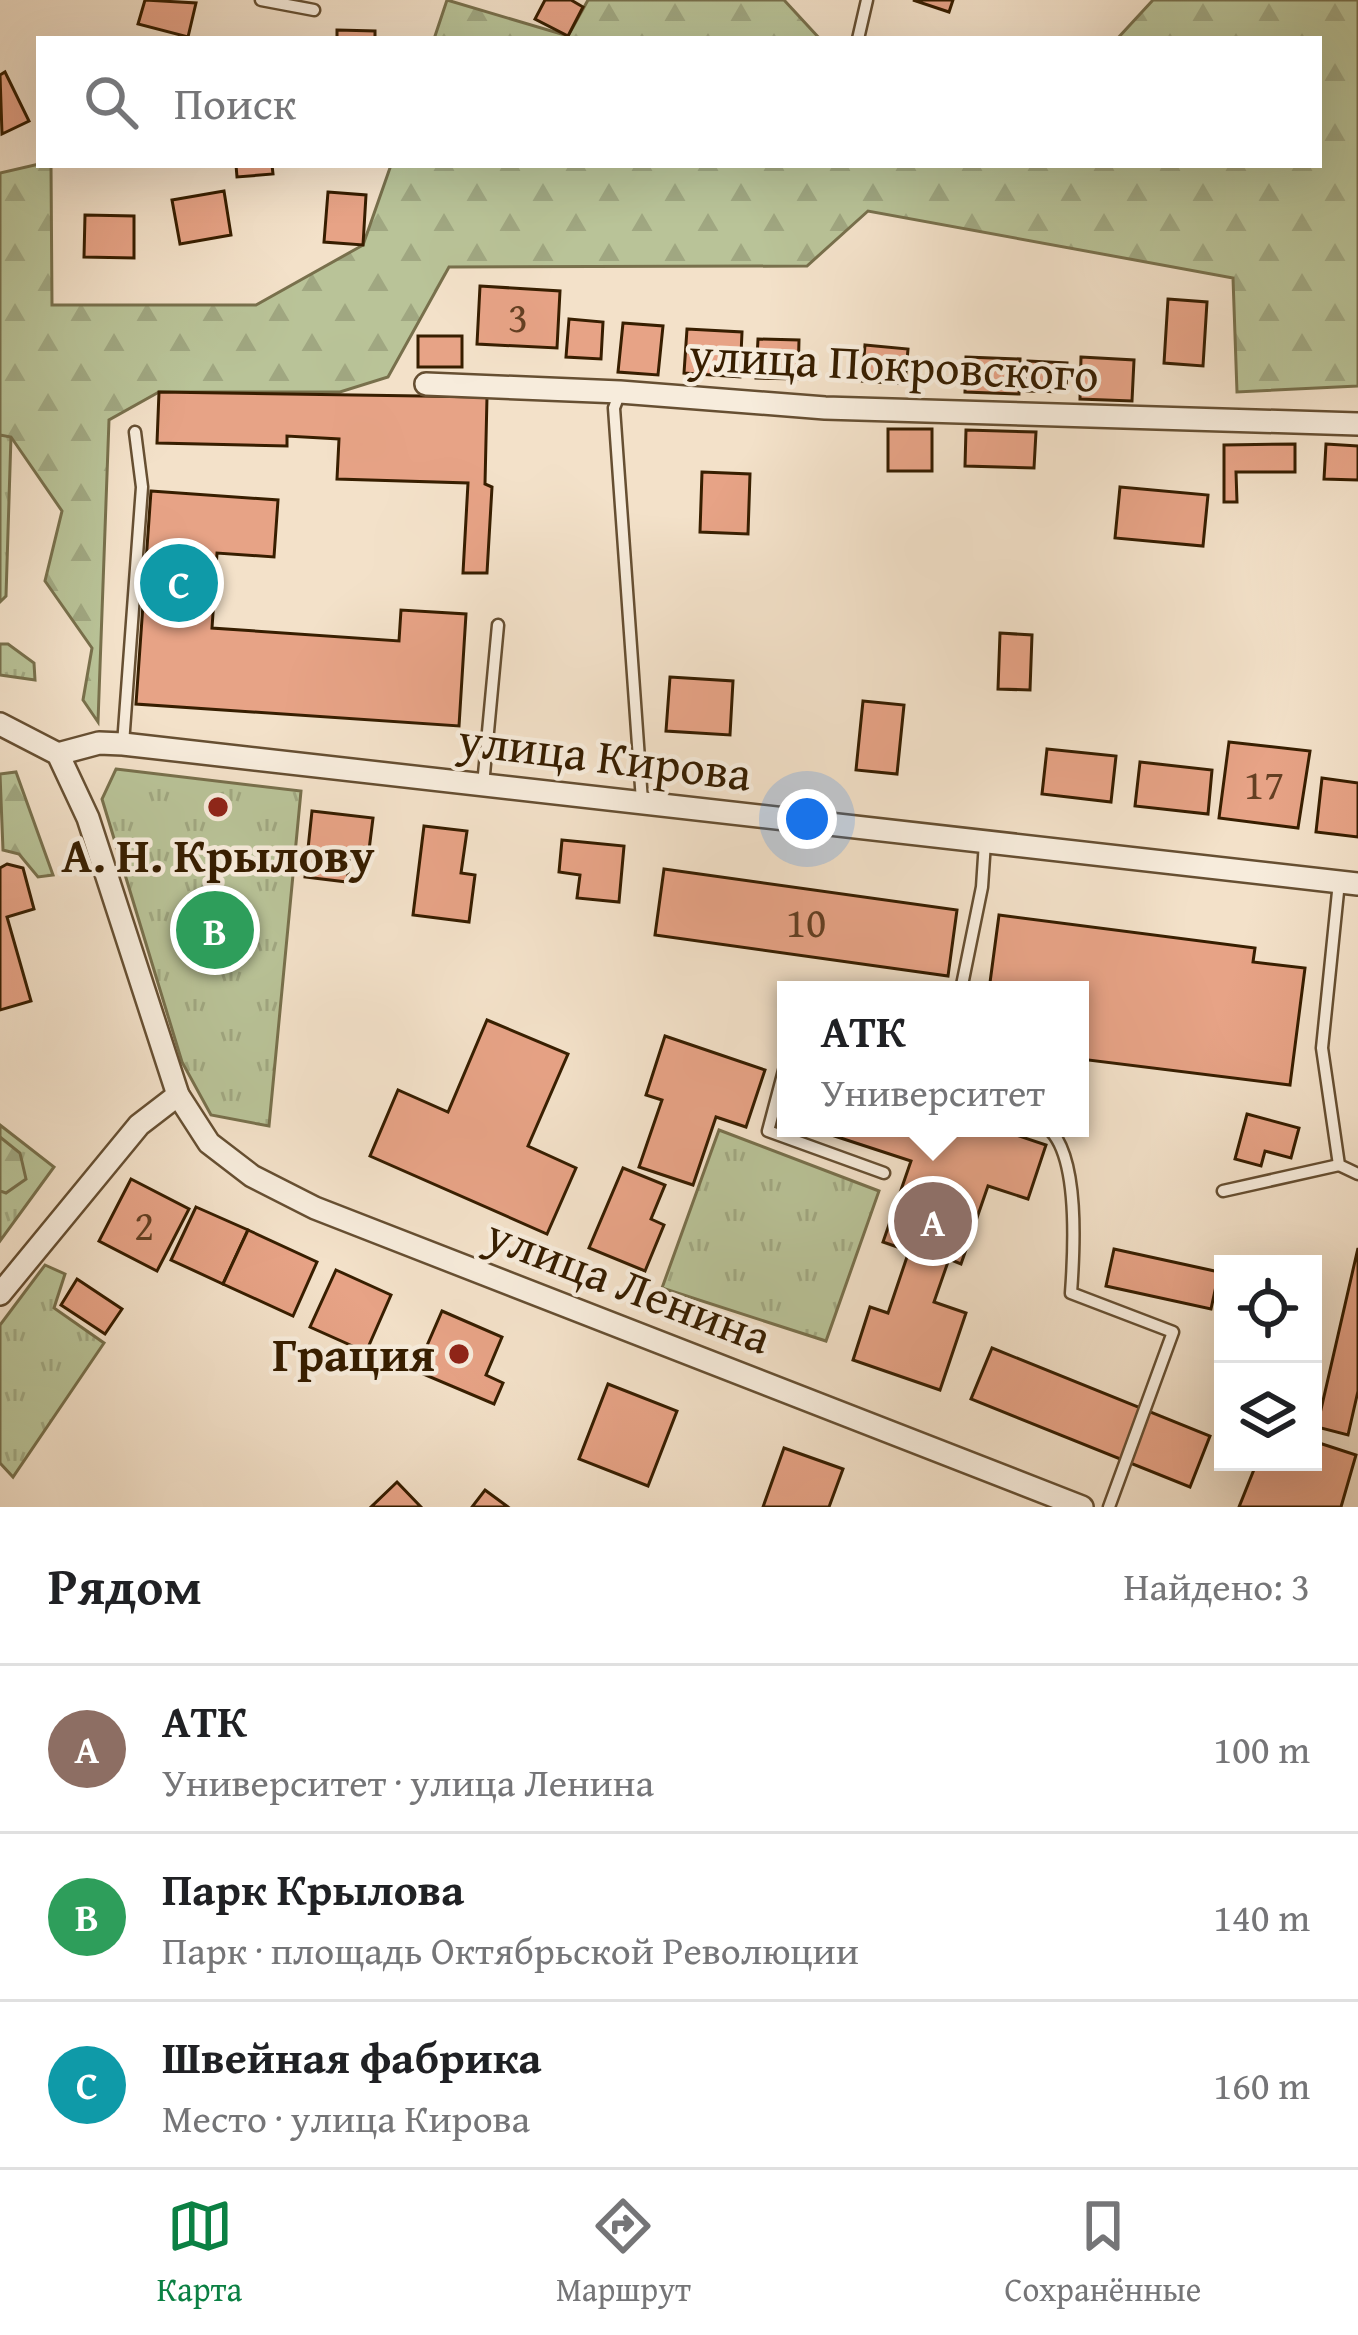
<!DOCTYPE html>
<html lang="ru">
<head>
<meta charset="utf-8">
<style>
  :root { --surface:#fff; --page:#f6f6f6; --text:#202124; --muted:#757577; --line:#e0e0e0; --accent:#0b8043 }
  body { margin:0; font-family:"Gentium Book Plus",serif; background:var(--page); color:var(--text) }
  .controls { position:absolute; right:36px; bottom:36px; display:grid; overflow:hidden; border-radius:0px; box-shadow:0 12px 48px #0002 }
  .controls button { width:108px; height:108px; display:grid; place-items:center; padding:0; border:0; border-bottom:3px solid var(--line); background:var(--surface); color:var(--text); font:60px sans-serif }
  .you { position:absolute; left:807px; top:819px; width:42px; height:42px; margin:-30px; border:9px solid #fff; border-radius:50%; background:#1a73e8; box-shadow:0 0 0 18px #1a73e833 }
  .badge { display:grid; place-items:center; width:78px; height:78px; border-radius:50%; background:var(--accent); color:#fff; font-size:39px; font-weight:700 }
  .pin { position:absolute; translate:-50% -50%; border:6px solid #fff; box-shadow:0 3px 12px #0006 }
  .popup { position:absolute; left:777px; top:981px; width:312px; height:156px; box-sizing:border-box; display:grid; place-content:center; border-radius:0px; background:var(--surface); filter:drop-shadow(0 3px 9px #0005); font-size:39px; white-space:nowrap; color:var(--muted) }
  .popup b { font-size:45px; color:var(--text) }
  .popup::after { content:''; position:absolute; left:50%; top:100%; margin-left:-24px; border:24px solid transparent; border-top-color:var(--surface) }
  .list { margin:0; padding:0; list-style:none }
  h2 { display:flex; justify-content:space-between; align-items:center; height:156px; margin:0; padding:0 48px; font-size:51px }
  h2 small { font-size:39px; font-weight:400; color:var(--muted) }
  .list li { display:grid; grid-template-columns:78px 1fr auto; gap:36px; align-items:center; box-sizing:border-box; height:168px; padding:0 48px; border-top:3px solid var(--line) }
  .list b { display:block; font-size:45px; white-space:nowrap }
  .list p { margin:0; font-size:39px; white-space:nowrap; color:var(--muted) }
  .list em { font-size:39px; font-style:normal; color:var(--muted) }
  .icon { flex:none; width:66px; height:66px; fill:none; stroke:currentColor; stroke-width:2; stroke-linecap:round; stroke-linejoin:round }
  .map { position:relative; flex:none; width:1358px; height:1507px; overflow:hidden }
  .search { position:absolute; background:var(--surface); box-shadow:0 12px 48px #0002; left:36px; right:36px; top:36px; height:132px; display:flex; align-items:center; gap:30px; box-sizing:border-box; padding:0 42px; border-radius:0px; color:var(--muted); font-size:45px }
  .sheet { height:660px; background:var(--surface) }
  nav { display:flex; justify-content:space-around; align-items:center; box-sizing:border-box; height:168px; border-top:3px solid var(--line); background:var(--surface); font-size:33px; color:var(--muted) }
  nav a { display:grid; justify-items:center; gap:6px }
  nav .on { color:var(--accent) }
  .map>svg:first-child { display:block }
  .grass { fill:url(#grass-tufts); stroke:#78704c; stroke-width:3 }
  .forest { fill:url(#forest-firs); stroke:#78704c; stroke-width:3 }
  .building { fill:#e7a386; stroke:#371e00; stroke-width:3 }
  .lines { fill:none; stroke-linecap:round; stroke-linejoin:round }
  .service-casing { stroke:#664f32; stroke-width:15 }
  .minor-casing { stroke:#664f32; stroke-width:26 }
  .service { stroke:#f7ecdc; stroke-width:10 }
  .minor { stroke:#f7ecdc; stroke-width:21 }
  .poi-dot { fill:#8f2418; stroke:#f7ecdc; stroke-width:4.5 }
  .labels { text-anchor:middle; stroke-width:9; stroke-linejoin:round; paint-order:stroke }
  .number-label { font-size:42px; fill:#633f22 }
  .street-label { font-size:48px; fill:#371e00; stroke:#f7ecdc }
  .poi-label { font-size:48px; font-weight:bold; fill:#371e00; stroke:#f7ecdc }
</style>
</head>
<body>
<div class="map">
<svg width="1358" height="1507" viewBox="0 0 1358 1507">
  <defs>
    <pattern id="grass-tufts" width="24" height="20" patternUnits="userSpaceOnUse" patternTransform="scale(3)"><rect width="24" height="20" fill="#b9c398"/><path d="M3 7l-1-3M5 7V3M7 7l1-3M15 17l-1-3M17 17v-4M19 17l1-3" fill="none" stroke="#a0a781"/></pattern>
    <pattern id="forest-firs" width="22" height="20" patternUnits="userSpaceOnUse" patternTransform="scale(3)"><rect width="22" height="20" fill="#b9c398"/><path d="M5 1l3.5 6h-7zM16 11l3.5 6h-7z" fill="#a0a781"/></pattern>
  </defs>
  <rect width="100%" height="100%" fill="#f3e1c9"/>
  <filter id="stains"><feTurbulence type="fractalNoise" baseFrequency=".00167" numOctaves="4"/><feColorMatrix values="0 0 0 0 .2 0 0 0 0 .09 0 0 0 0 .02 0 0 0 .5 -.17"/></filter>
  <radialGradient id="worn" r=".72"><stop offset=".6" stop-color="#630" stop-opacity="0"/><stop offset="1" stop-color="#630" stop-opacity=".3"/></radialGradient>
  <g class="grass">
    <polygon points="0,435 11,436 6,596 0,602"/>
    <polygon points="0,644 8,644 34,663 35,680 0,675"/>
    <polygon points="116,769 301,791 269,1126 211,1115 182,1062 102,799"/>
    <polygon points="0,1125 54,1167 0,1241"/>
    <polygon points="719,1130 879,1191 826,1341 662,1288"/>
    <polygon points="45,1265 65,1274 54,1308 104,1343 13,1477 0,1463 0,1325"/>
  </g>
  <g class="forest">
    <polygon points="447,0 568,36 588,0 784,0 820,39 434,39"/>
    <polygon points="1153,0 1358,0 1358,386 1237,392 1233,278 868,211 807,266 449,267 388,377 340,392 159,392 109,420 98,722 83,700 92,648 45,581 62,511 11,437 0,435 0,173 39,164 51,165 52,305 256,305 363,245 391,165 1319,165 1319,39 1117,39"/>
    <polygon points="16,772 53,875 38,877 19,854 3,850 0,774"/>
    <polygon points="0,1137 20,1153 26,1179 6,1193 0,1191"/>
  </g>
  <g class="building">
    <polygon points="145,0 196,3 188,37 138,24"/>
    <polygon points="545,0 571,0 583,7 568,36 535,19"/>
    <polygon points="913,0 953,0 949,12"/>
    <polygon points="337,30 375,31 375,39 337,39"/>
    <polygon points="5,72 29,121 2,134 0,75"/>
    <polygon points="236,165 272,165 273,174 237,177"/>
    <polygon points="224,191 231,235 180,244 172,200"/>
    <polygon points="328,192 366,195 363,245 324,242"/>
    <polygon points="85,215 134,216 134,258 84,257"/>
    <polygon points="480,286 560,291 557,348 477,344"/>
    <polygon points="1168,299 1207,302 1203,366 1164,363"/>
    <polygon points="569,319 603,322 601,359 566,357"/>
    <polygon points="623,323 663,326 658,375 618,372"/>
    <polygon points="687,329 742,332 740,377 684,373"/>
    <rect x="418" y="336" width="44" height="31"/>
    <polygon points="758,339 799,340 798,379 756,378"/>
    <polygon points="865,345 908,349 905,384 862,381"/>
    <polygon points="966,357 1020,359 1019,394 965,392"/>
    <polygon points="1081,357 1134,360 1132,401 1080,399"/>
    <polygon points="1028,361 1067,363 1066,392 1027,391"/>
    <polygon points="159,392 487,397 485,484 492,487 487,573 463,573 468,483 337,479 339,439 287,436 287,446 157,443"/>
    <rect x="888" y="429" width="44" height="42"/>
    <polygon points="966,430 1036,432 1034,468 965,466"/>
    <polygon points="1295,444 1295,472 1236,472 1237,502 1224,502 1224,445"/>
    <polygon points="1326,444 1358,446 1358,480 1324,479"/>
    <polygon points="702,472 750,474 748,534 700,532"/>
    <polygon points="1120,487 1208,495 1203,546 1115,538"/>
    <polygon points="151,491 278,500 274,557 217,553 212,628 399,641 401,610 466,614 459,726 136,704"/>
    <polygon points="1000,633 1032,635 1030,690 998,689"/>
    <polygon points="670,677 733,681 730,735 666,731"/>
    <polygon points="863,701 904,705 897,774 856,770"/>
    <polygon points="1229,742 1310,751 1298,828 1219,818"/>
    <polygon points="1047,749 1116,756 1111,802 1042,794"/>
    <polygon points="1140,762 1212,770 1208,814 1135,806"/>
    <polygon points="1322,778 1358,783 1358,837 1316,832"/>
    <polygon points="312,811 373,818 369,850 351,848 347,882 305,877"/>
    <polygon points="424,826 467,831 461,873 475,875 469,922 413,915"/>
    <polygon points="562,840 624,846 619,902 577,898 580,875 559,872"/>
    <polygon points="7,864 23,868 34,909 7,917 31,1001 0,1010 0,868"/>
    <polygon points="664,869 957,910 948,976 655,935"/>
    <polygon points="999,915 1255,948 1253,962 1305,968 1290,1085 1080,1059 1080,990 989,990"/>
    <polygon points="487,1020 568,1054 528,1146 576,1168 547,1234 370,1156 398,1090 448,1112"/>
    <polygon points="665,1036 765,1070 746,1127 716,1117 693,1185 639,1167 662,1100 646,1095"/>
    <polygon points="1247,1114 1299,1128 1291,1158 1265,1151 1261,1166 1235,1159"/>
    <polygon points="810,1128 995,1128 1046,1145 1028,1199 988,1186 961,1264 949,1259 934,1302 966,1313 940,1390 853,1360 870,1307 888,1313 909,1251 883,1242 911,1161"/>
    <polygon points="623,1168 665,1185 651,1219 664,1225 645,1271 589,1248"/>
    <polygon points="131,1179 189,1209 157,1271 99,1241"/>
    <polygon points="196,1207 248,1230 223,1284 171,1260"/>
    <polygon points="248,1230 317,1262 293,1316 223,1284"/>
    <polygon points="1358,1248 1358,1391 1348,1435 1317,1427"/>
    <polygon points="1114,1249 1219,1272 1211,1309 1106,1286"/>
    <polygon points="336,1270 391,1295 366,1352 310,1327"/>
    <polygon points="77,1279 122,1309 105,1334 61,1305"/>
    <polygon points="442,1311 502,1337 486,1375 503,1383 494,1404 416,1371"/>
    <polygon points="992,1348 1210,1436 1190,1487 971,1399"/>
    <polygon points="608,1384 677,1411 648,1486 579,1459"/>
    <polygon points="1313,1441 1356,1455 1341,1507 1239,1507 1257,1462 1313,1462"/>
    <polygon points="784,1448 843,1469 829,1507 763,1507"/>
    <polygon points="397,1482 421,1507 371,1507"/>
    <polygon points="485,1490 508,1507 472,1507"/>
  </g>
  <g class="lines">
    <g class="service-casing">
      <g id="service">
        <polyline points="261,0 314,10"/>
        <polyline points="858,39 867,0"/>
        <polyline points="620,392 614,408 642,801"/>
        <polyline points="123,744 142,487 135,432"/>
        <polyline points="483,785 498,625"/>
        <polyline points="1339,882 1322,1048 1339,1165 1358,1174"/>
        <polyline points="961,990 982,887 985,842"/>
        <polyline points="786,1063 768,1131 884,1173"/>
        <path d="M1048 1128C1080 1156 1074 1252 1071 1293L1173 1332 1109 1507"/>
        <polyline points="1223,1191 1339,1165"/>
      </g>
    </g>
    <g class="minor-casing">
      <g id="minor">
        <polyline points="426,384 620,392 825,408 1358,424"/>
        <polyline points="0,724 58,754 88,818 178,1095 209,1143 252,1176 315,1208 1082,1507"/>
        <polyline points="58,754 99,743 123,744 1358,884"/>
        <polyline points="0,1294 139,1125 178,1095"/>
      </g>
    </g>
    <use href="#service" class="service"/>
    <use href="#minor" class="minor"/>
  </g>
  <g class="poi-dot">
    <circle cx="218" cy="807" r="12"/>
    <circle cx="459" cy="1354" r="12"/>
  </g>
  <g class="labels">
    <g class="number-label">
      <text x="518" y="332">3</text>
      <text x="1264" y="799">17</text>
      <text x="806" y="937">10</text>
      <text x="144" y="1240">2</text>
    </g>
    <g class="street-label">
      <text transform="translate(894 364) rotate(3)" y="17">улица Покровского</text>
      <text transform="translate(605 756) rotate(7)" y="17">улица Кирова</text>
      <text transform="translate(629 1285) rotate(21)" y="17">улица Ленина</text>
    </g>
    <g class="poi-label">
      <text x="218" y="872">А. Н. Крылову</text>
      <text x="435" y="1371" text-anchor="end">Грация</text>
    </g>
  </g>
  <rect width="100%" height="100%" filter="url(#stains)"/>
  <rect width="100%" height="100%" fill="url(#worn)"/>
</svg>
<div class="controls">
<button><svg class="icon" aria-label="locate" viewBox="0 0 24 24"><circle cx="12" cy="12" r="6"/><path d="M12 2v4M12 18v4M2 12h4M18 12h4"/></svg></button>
<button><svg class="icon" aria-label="layers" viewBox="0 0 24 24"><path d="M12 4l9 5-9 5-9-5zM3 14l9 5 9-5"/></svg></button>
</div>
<div class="you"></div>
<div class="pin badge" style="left:933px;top:1221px;background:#8d6e63">A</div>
<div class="popup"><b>АТК</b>Университет</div>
<div class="pin badge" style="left:215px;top:930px;background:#2e9e5b">B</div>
<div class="pin badge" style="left:179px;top:583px;background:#0f9aa8">C</div>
<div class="search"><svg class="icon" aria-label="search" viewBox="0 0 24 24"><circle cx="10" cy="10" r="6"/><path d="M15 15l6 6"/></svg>Поиск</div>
</div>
<section class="sheet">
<h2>Рядом<small>Найдено: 3</small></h2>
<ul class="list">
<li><span class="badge" style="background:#8d6e63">A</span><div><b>АТК</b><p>Университет · улица Ленина</p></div><em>100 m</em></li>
<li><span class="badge" style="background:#2e9e5b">B</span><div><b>Парк Крылова</b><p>Парк · площадь Октябрьской Революции</p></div><em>140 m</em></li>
<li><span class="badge" style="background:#0f9aa8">C</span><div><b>Швейная фабрика</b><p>Место · улица Кирова</p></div><em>160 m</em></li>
</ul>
</section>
<nav>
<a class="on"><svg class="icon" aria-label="map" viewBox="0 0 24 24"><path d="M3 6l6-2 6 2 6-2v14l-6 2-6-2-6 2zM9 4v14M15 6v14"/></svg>Карта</a>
<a><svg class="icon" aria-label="directions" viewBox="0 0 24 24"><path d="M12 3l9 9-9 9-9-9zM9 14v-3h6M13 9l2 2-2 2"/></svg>Маршрут</a>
<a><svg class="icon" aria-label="saved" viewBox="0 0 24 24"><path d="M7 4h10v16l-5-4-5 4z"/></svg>Сохранённые</a>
</nav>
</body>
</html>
